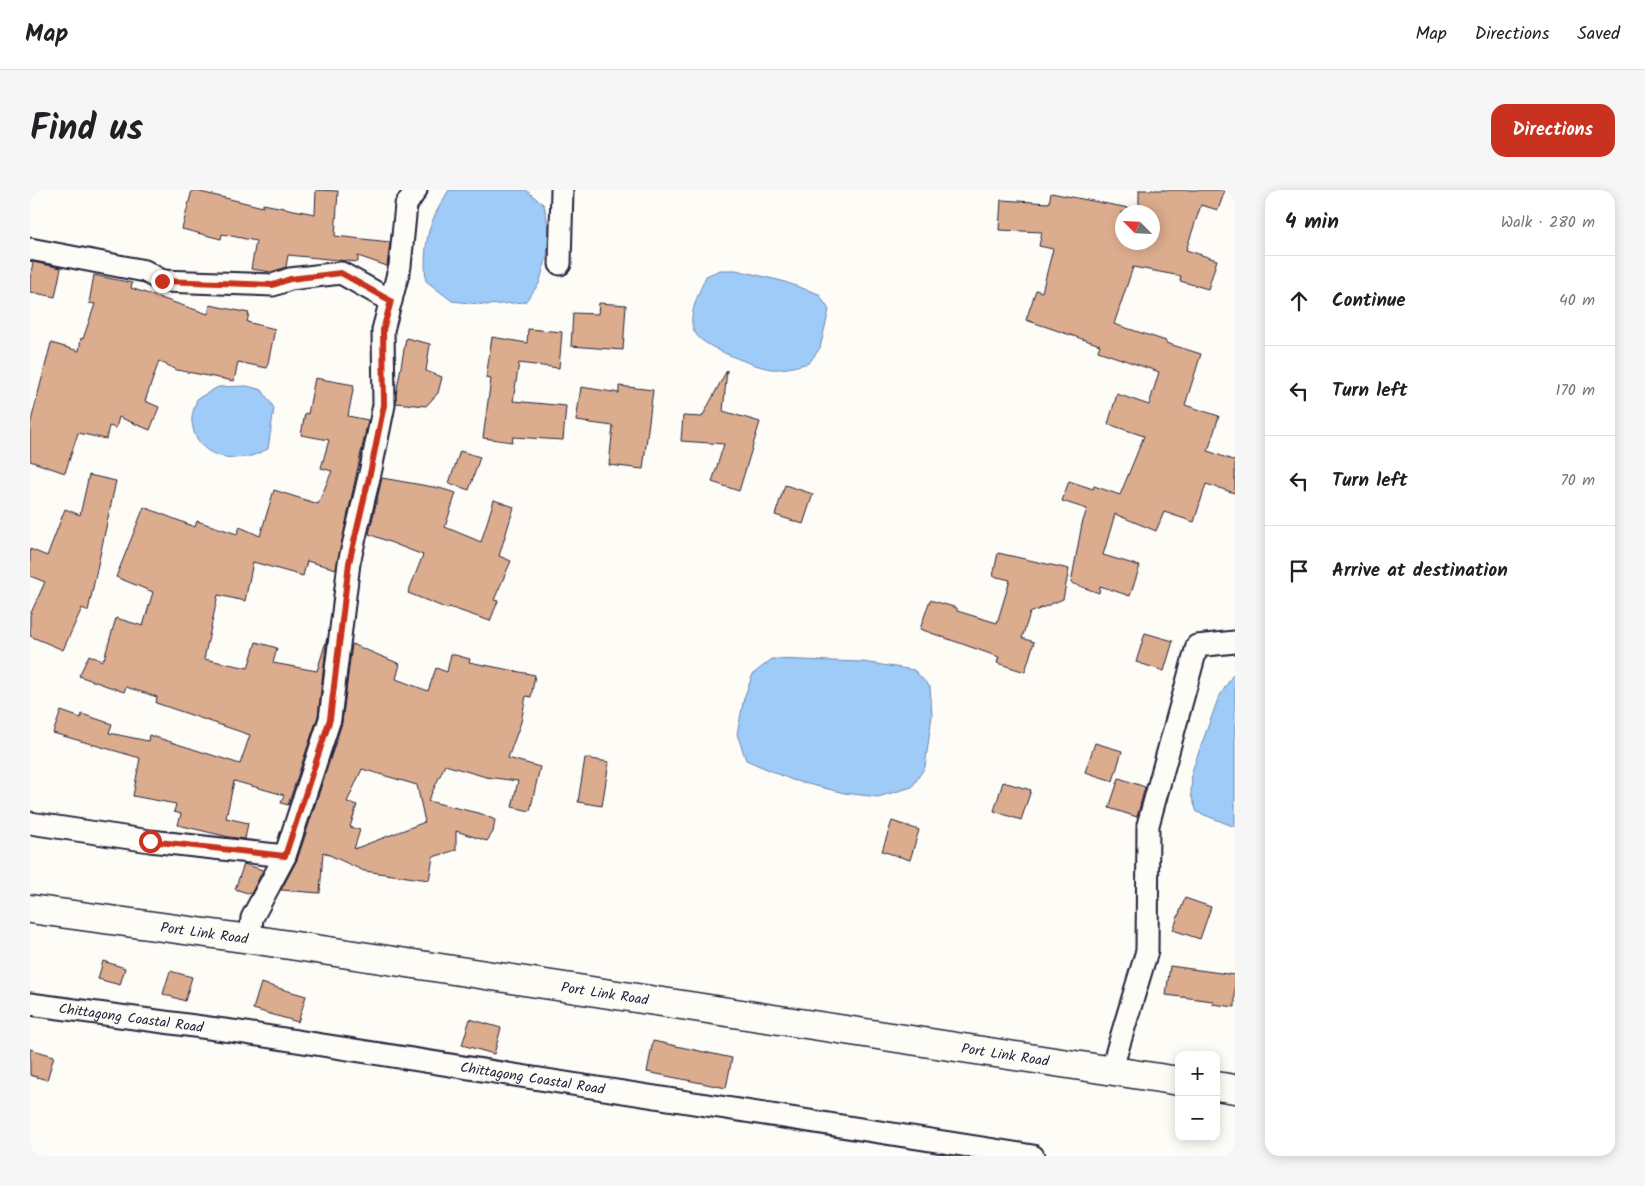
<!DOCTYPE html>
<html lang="en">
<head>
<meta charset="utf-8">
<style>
  :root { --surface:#fff; --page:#f6f6f6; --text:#202124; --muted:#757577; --line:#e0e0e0; --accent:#c8321e }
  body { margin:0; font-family:Kalam,sans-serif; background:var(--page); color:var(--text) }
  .controls { position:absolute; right:15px; bottom:15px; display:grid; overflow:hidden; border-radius:10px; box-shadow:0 2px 12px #0003 }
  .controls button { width:45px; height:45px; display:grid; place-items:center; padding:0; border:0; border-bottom:1px solid var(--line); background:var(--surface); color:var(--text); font:25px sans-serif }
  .compass { position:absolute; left:1085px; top:15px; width:45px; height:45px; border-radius:50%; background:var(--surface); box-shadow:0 2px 12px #0003; rotate:294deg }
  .stop { position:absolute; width:15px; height:15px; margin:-11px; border:4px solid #c8321e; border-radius:50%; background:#fff }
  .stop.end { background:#c8321e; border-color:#fff; box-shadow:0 1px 5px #0008 }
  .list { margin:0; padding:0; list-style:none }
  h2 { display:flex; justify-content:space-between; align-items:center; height:65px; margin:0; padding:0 20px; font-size:21px }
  h2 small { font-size:16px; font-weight:400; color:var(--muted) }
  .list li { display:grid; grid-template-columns:32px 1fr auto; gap:15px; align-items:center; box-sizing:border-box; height:90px; padding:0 20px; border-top:1px solid var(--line) }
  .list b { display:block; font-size:19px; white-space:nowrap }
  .list em { font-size:16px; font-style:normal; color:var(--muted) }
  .icon { flex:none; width:28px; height:28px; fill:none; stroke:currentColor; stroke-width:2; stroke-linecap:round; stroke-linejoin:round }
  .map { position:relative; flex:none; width:1205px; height:966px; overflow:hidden; border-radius:15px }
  header { display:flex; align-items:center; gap:30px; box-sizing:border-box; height:70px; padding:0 25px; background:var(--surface); border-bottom:1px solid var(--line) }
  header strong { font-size:24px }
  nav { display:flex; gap:28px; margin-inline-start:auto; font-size:18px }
  .intro { display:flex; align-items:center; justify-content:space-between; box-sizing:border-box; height:120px; padding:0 30px }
  h1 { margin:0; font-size:35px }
  .button { padding:12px 22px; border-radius:15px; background:var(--accent); color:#fff; font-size:18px; font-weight:700 }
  main { display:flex; gap:30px; padding:0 30px }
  aside { flex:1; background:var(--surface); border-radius:15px; box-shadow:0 2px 12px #0003 }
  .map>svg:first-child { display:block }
  .water { fill:#9fcbf9; stroke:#6d87ad }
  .building { fill:#dcac8e; stroke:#22223b; fill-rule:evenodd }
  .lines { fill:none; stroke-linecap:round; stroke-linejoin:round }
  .minor-casing { stroke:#22223b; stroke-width:25 }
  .trunk-casing { stroke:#22223b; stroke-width:31 }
  .minor { stroke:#fdfcf7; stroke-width:21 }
  .trunk { stroke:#fdfcf7; stroke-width:28 }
  .route { stroke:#c8321e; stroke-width:6 }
  .labels { text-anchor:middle; stroke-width:5; stroke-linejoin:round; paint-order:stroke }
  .street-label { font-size:14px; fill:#22223b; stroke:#fdfcf7 }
</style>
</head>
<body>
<header>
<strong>Map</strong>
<nav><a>Map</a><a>Directions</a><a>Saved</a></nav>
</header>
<div class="intro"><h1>Find us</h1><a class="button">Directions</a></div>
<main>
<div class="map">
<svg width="1205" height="966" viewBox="0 0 1205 966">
  <rect width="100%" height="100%" fill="#fdfcf7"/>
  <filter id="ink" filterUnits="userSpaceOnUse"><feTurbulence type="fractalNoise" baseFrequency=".02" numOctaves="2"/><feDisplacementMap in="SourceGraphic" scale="10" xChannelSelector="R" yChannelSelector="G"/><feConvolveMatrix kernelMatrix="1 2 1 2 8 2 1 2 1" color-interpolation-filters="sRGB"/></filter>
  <g filter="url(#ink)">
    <g class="water">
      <path d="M419 0H496L514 15 519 38 517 66 509 94 495 112 458 115 422 111 396 91C394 73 395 49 402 32 406 21 413 10 419 0Z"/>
      <path d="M690 80H706L752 91 789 104 799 120 790 158 779 173C767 176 754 180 741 179 726 177 673 157 666 144 664 142 662 136 662 133 660 121 671 98 676 86Z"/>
      <path d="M217 196 232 200 244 218 238 259C231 262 224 266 216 267 189 271 165 261 162 232 161 225 165 216 167 209L188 197Z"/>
      <polygon points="742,469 833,472 884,480 900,497 902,525 895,577 882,597 848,607 814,603 762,590 716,570 707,544 714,508 723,484"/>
      <polygon points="1205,484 1205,637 1167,622 1161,605 1162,581 1188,509 1202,486"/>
    </g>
    <g class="building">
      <polygon points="162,0 233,17 233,14 285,24 286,0 308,1 305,46 360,52 357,76 328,66 328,72 258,65 256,77 241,82 221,79 226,51 192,44 191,49 152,39"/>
      <path d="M1109 0H1195L1188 20 1171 15 1156 60 1187 70 1178 99 1150 91 1151 86 1103 77 1084 134 1136 151V153L1171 164 1155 215 1189 226 1178 261 1205 271V303L1176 294 1164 332 1134 322 1126 341 1085 324 1073 365 1110 376 1100 406 1070 396 1069 403 1041 393 1052 334 1057 319 1032 311 1039 291 1063 299 1064 296 1090 305 1114 246 1078 234 1087 204 1119 215 1129 182 1068 161 1070 155 996 130 1006 100 1012 102 1023 59 1009 56 1012 42 969 40 971 10 1019 13 1021 3 1109 20ZM1092 22H1122V52H1092Z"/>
      <polygon points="3,72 31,78 25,107 0,102 0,89"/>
      <polygon points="64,85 102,93 101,98 178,124 180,115 219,123 217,132 245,139 237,178 208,172 204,191 147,180 129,171 115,211 129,217 120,240 89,227 86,238 79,236 76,249 48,243 35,283 0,271 0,235 21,153 49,161 51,148 53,149 65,114 59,113"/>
      <polygon points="569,113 596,115 593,160 541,156 543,123 568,124"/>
      <polygon points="498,139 532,142 529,178 489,173 483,211 536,216 533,250 483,247 482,252 453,248 461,189 456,188 462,147 497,153"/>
      <polygon points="376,148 400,154 396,181 412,187 408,203 396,216 366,213 366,205"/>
      <polygon points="697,180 693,221 730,232 709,301 682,292 694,254 651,251 653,226 672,227"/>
      <polygon points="285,188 324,195 318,226 338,230 306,379 277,371 273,386 223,372 215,411 188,405 174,469 218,478 226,452 247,458 243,473 287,481 297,448 288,526 258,615 251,613 254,605 204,591 196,628 218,633 215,649 199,647 148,635 151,624 144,622 146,614 103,606 110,568 23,543 31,521 51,528 52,524 82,534 79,543 118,551 119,545 210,574 220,545 126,513 127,507 96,497 94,502 49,486 59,465 72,471 73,468 74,469 86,428 113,436 123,402 86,387 114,317 165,337 167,331 207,344 210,337 230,346 244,300 288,314 302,281 291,278 299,250 271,245 275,223 278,224"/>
      <polygon points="589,196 623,200 613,279 579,275 583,236 546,231 551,197 589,203"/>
      <polygon points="430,261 450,267 439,300 419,293"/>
      <polygon points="59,285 86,291 58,421 52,418 33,460 0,446 0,425 15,392 0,386 0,359 17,366 35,319 50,325"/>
      <polygon points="352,288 409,298 426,303 415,337 451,352 464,310 484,317 469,366 481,371 464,410 468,411 460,431 419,417 418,419 378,403 393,365 339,344"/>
      <polygon points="755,295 783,304 773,334 745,325"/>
      <polygon points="968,363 1039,379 1033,409 1000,423 992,448 1004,452 995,482 967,473 969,467 890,439 900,410 927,418 927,421 967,433 980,390 963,386"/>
      <polygon points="1115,443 1143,451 1134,481 1106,472"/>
      <path d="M322 454 370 474 366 489 398 501 406 478 417 482 421 464 440 469 439 472 505 485 501 507 496 506 491 532 478 568 510 577 500 621 482 617 488 591 456 587 415 575 398 611 452 624 465 630 463 642 457 651 426 641V660L403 667 399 690 334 681 293 662 290 703 251 700 267 670 312 533ZM332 579 387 595 395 632 324 659 330 640 320 637 327 615 317 612Z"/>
      <polygon points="1065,553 1092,561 1083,591 1055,582"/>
      <polygon points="555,568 579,572 572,616 548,612"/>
      <polygon points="1089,588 1115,597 1107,627 1079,618"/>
      <polygon points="973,592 1001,600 991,630 964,621"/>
      <polygon points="862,631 889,640 880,670 852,661"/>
      <polygon points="214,674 233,680 221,704 205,699"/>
      <polygon points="1155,708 1181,717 1170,749 1143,740"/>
      <polygon points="73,771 95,778 90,795 68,789"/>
      <polygon points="1140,776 1205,785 1205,817 1182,814 1183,811 1136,805"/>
      <polygon points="140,781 162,787 155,811 133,804"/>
      <polygon points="231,793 276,806 268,832 223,819"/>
      <polygon points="440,829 471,838 464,864 432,855"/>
      <polygon points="623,851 702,868 696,898 617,882"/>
      <polygon points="0,859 24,866 17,890 0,885"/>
    </g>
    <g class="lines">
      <g class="minor-casing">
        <g id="minor">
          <polyline points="0,59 115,81 132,91 243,95 260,89 311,83 361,111"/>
          <polyline points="530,74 532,0"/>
          <polyline points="0,633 120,651 255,666"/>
          <polyline points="220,749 222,728 255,666 300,529 319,373 341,279 354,215 353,140 370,76 376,15 386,0"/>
          <path id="s1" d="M0 814 209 842 1003 966"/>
          <polyline points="1081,881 1117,761 1118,635 1167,456 1205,452"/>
        </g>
      </g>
      <g class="trunk-casing">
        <g id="trunk">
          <path id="s2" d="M0 719 220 749 1149 891"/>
          <polyline points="1186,896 1205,899"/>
        </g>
      </g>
      <use href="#minor" class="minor"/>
      <use href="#trunk" class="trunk"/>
    </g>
  </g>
  <g class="lines" filter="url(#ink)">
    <polyline class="route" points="120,651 255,666 300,529 319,373 341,279 354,215 353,140 361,111 311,83 260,89 243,95 132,91"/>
  </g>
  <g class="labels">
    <g class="street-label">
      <text dy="5" stroke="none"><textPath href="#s2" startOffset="176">Port Link Road</textPath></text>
      <text dy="5" stroke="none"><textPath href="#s2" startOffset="581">Port Link Road</textPath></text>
      <text dy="5" stroke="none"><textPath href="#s1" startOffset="102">Chittagong Coastal Road</textPath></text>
      <text dy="5" stroke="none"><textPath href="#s2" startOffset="986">Port Link Road</textPath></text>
      <text dy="5" stroke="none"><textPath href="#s1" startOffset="508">Chittagong Coastal Road</textPath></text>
    </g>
  </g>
</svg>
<div class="controls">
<button>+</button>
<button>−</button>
</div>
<svg class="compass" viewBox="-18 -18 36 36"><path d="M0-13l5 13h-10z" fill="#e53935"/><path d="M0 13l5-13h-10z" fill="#757577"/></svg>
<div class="stop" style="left:120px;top:651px"></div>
<div class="stop end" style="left:132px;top:91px"></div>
</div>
<aside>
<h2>4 min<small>Walk · 280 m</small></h2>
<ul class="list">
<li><svg class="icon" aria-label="ahead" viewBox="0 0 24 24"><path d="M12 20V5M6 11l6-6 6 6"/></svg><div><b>Continue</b></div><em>40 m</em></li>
<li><svg class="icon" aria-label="left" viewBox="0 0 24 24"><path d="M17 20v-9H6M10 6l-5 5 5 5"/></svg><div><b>Turn left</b></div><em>170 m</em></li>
<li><svg class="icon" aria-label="left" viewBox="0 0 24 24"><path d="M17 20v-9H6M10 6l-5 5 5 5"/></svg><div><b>Turn left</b></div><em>70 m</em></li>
<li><svg class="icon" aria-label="arrive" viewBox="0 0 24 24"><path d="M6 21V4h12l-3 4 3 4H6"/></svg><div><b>Arrive at destination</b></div></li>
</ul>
</aside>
</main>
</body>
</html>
